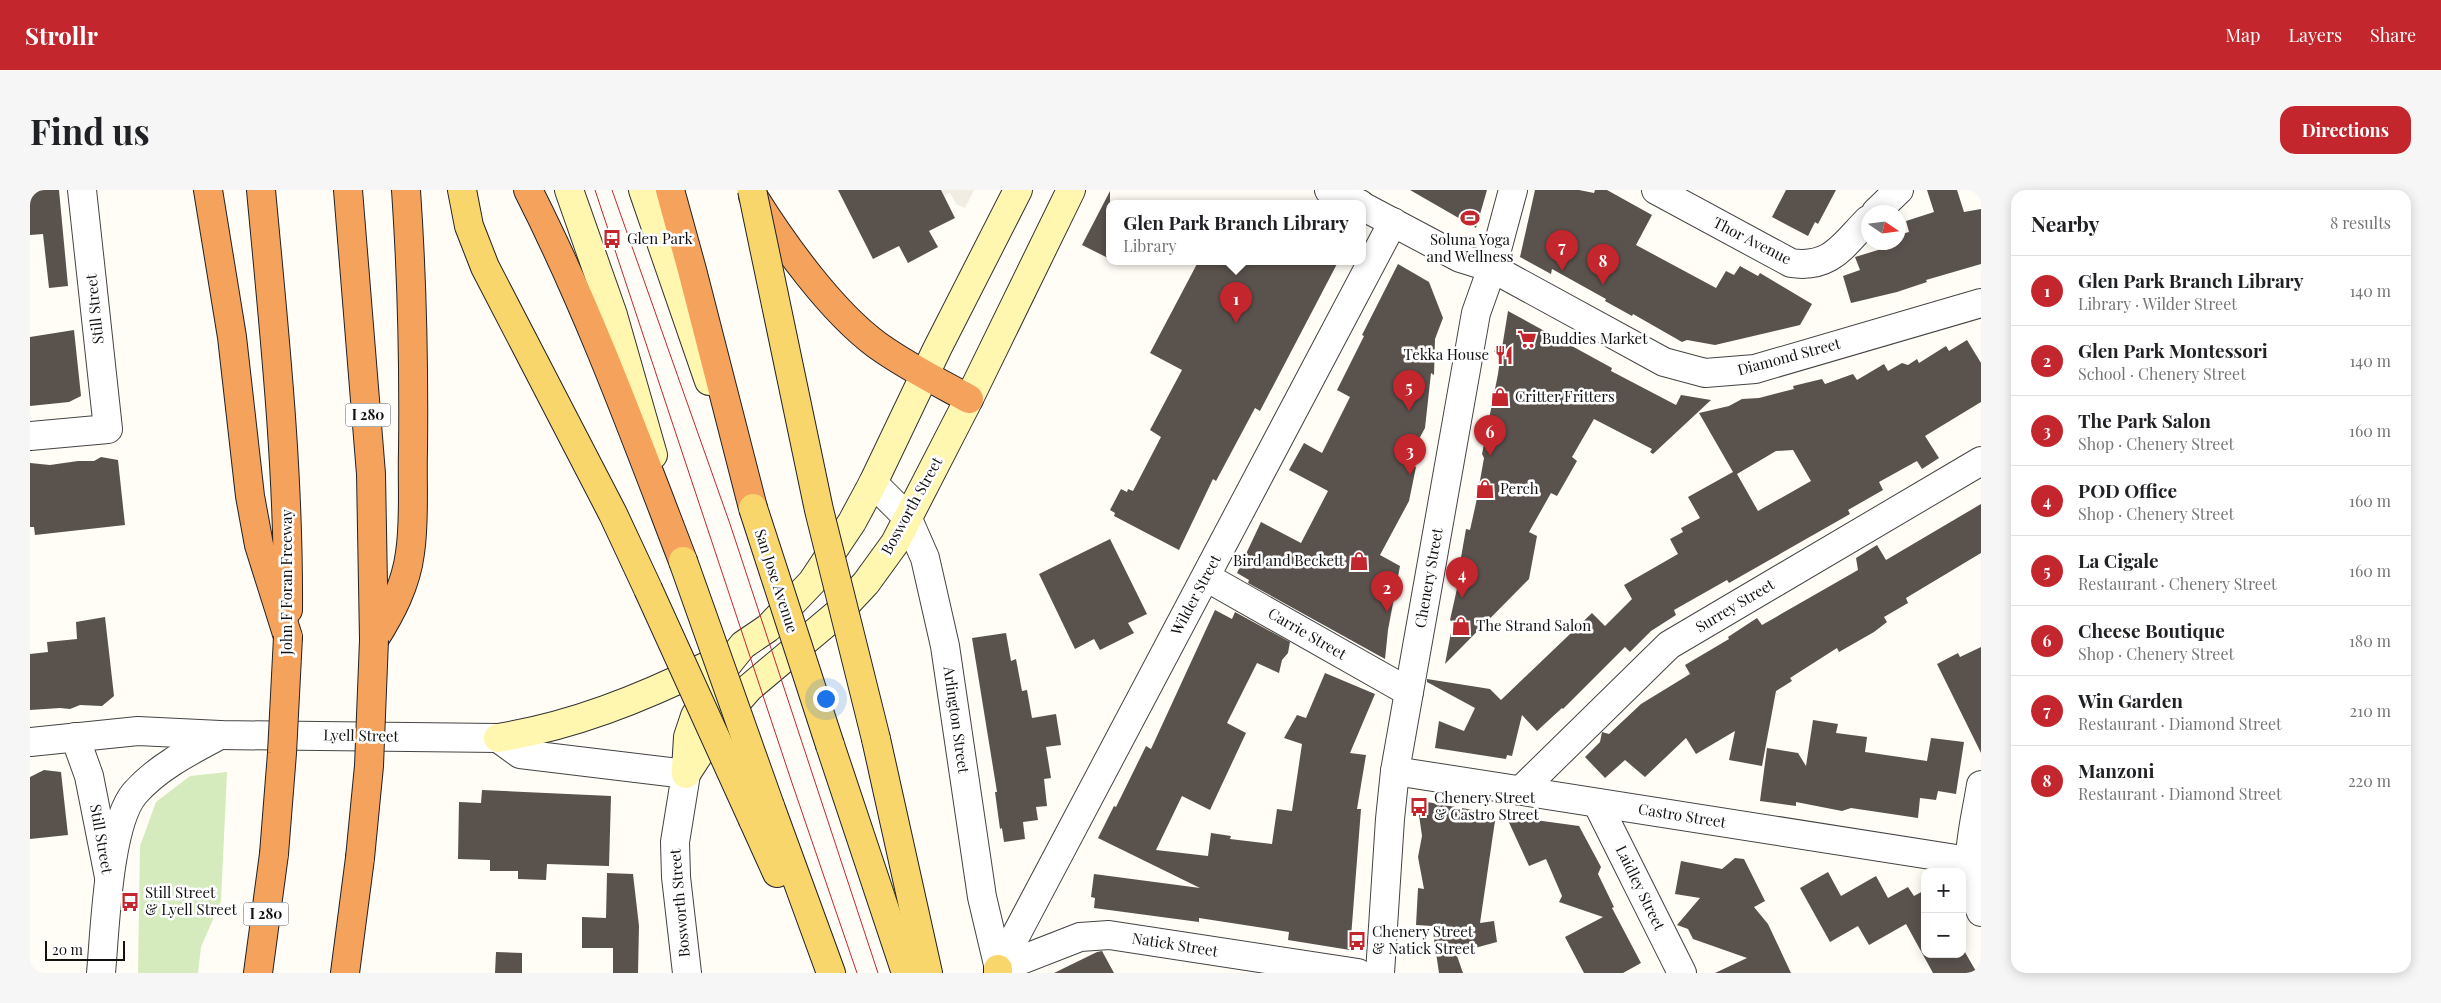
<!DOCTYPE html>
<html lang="en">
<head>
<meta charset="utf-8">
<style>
  :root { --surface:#fff; --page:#f6f6f6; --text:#202124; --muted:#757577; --line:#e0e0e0; --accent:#c4262e }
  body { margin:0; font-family:"Playfair Display",serif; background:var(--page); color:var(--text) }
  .controls { position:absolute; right:15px; bottom:15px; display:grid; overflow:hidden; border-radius:10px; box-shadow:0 2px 12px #0003 }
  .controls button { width:45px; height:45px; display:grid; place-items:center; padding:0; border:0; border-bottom:1px solid var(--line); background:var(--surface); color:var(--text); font:25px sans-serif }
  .compass { position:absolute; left:1831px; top:15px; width:45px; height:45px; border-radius:50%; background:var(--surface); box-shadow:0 2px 12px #0003; rotate:103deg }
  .scale { position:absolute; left:15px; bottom:12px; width:80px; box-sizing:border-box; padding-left:5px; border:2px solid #111; border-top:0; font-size:14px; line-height:18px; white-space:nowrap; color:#111; -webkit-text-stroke:4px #fff; paint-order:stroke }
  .you { position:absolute; left:795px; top:508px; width:18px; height:18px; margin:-12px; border:4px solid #fff; border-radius:50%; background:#1a73e8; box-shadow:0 0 0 8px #1a73e833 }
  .badge { display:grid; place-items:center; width:32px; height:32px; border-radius:50%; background:var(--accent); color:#fff; font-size:16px; font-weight:700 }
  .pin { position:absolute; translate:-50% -41px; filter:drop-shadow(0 1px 2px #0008) }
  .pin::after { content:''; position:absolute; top:26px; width:18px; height:15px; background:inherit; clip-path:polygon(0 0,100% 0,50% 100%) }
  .popup { position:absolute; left:1076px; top:10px; width:260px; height:65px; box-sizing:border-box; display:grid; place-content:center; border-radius:10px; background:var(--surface); filter:drop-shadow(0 1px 4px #0005); font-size:16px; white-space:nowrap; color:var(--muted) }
  .popup b { font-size:19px; color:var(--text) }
  .popup::after { content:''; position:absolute; left:50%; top:100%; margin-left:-10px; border:10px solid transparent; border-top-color:var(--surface) }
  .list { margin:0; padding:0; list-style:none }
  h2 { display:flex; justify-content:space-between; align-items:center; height:65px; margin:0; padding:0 20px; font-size:21px }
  h2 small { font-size:16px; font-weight:400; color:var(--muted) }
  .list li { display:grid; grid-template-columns:32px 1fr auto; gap:15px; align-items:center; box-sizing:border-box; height:70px; padding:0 20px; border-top:1px solid var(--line) }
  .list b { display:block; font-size:19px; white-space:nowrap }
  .list p { margin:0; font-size:16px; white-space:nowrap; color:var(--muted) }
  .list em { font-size:16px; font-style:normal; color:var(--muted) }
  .map { position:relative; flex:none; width:1951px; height:783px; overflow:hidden; border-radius:15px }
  header { display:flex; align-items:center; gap:30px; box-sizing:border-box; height:70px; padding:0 25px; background:var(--accent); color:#fff }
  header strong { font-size:24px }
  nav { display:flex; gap:28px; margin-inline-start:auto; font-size:18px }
  .intro { display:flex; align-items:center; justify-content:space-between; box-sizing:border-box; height:120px; padding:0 30px }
  h1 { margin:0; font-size:35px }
  .button { padding:12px 22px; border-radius:15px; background:var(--accent); color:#fff; font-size:18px; font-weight:700 }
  main { display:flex; gap:30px; padding:0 30px }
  aside { flex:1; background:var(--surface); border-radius:15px; box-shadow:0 2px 12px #0003 }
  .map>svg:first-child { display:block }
  .green { fill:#d5ebbd }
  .plaza { fill:#f1ede2 }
  .building { fill:#5a524d; fill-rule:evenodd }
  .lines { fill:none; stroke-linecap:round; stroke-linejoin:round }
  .minor-casing { stroke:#444; stroke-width:30 }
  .tertiary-casing { stroke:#444; stroke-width:30 }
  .secondary-casing { stroke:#333; stroke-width:30 }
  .primary-casing { stroke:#222; stroke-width:30 }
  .motorway-casing { stroke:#222; stroke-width:30 }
  .minor { stroke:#fff; stroke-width:28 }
  .tertiary { stroke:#fff; stroke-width:28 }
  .secondary { stroke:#fff6b0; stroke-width:28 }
  .primary { stroke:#f9d66b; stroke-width:28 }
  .motorway { stroke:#f5a25d; stroke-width:28 }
  .tram { stroke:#c4262e; stroke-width:1 }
  .primary-bridge-casing { stroke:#222; stroke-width:30; stroke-linecap:butt }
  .motorway-bridge-casing { stroke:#222; stroke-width:30; stroke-linecap:butt }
  .primary-bridge { stroke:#f9d66b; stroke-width:28 }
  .motorway-bridge { stroke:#f5a25d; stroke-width:28 }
  .labels { text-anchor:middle; stroke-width:5; stroke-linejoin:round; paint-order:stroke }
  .shield { fill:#fff; stroke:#585858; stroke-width:1 }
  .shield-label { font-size:14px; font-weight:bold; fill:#111 }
  .poi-label { font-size:15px; fill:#111; stroke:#fff; text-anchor:start }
  .street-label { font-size:15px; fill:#111; stroke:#fff }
</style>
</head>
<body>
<header>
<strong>Strollr</strong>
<nav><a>Map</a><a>Layers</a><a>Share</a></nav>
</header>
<div class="intro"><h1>Find us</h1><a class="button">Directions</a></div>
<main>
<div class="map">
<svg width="1951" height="783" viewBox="0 0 1951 783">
  <rect width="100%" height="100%" fill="#fffdf5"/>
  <polygon class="green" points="197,582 191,711 171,757 168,783 108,783 110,656 126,612 160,586"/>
  <polygon class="plaza" points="911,0 944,0 935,18 926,14 920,3 914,6"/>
  <g class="building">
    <polygon points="0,0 29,0 38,96 19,98 13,44 0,45"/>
    <polygon points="808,0 911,0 925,28 899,41 908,57 878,73 869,56 843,69"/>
    <polygon points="1380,0 1457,0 1446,38"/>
    <polygon points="1505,0 1549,0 1564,3 1565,0 1577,0 1622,25 1606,55 1686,98 1696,81 1704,85 1710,76 1728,86 1730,83 1782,114 1770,135 1685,155 1657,150 1652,152 1603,124 1602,126 1575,111 1576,109 1522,79 1521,84 1490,67"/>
    <polygon points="1756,0 1806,0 1788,34 1785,32 1778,46 1742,27"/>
    <polygon points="1897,0 1927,0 1934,22 1951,19 1951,74 1896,90 1897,92 1867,102 1821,113 1813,86 1830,80 1825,67 1868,54 1868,45 1879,42 1876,31 1904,22"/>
    <polygon points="1080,1 1080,69 1052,55"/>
    <polygon points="1168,72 1308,72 1230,221 1225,218 1186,291 1183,289 1149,360 1084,326 1085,323 1080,320 1091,299 1097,302 1098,299 1103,301 1131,247 1120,240 1152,180 1120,163"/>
    <polygon points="1368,74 1399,92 1413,128 1405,149 1404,185 1401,183 1395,238 1376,273 1386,277 1379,311 1350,365 1370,376 1358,440 1355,469 1218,393 1219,390 1207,383 1231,332 1271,353 1298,301 1259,280 1274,253 1292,263 1320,207 1307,200 1334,146 1332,145"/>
    <polygon points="1478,121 1582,178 1581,181 1646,215 1651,205 1681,210 1623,264 1620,262 1622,259 1564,229 1542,267 1547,271 1527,306 1521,303 1499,342 1507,346 1499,389 1415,474 1423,432 1420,430 1432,376 1430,373 1436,339 1440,340 1446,313 1454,268 1452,264 1468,184 1470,169 1464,161 1472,158"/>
    <polygon points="44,140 51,206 39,212 0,216 0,147"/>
    <path d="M1937 150 1951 173V212L1895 246 1909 268 1892 279 1887 271 1849 292 1853 300 1818 320 1820 324 1699 393 1697 390 1644 420 1646 425 1621 441 1600 462 1595 457 1533 519 1532 518 1507 541 1492 525 1482 566 1477 565 1476 569 1405 558 1409 531 1434 541 1445 518 1397 492V489L1460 499 1471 510 1562 423 1575 436 1602 409 1594 395 1648 364 1640 349 1653 342 1651 338 1670 328 1658 307 1703 282 1669 223 1699 216 1712 209 1729 208 1764 199 1763 196 1792 189 1795 194 1823 184 1827 190 1854 174 1858 181 1872 173 1878 175 1887 169 1889 173 1916 156 1919 161ZM1763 260 1781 291 1728 321 1707 284 1746 261Z"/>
    <polygon points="71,267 88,270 95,335 5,345 4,337 0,337 0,273 20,275 48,271 64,271"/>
    <polygon points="1951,314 1951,363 1876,408 1878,413 1854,427 1857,432 1844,442 1809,462 1807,458 1760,488 1762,491 1746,501 1732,576 1699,570 1705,541 1666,564 1656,548 1615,587 1595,570 1575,588 1555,567 1570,552 1572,542 1579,544 1611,514 1660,484 1655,475 1699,449 1698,447 1727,428 1732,435 1828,380 1826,368 1847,355 1856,370"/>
    <polygon points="1080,349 1117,424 1098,433 1104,443 1070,460 1064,449 1045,459 1009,384"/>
    <polygon points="1185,420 1202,429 1205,422 1260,452 1258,463 1252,470 1249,483 1227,473 1197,533 1216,543 1180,620 1152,606 1126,660 1178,666 1181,643 1201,646 1200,649 1242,654 1247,619 1262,621 1272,554 1254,548 1267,525 1276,528 1295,483 1345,504 1320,563 1336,565 1327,619 1331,619 1320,760 1258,750 1259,742 1169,728 1169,732 1064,718 1065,708 1061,707 1064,684 1170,698 1068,648 1084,616 1086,617 1116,556 1121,559"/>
    <polygon points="75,427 84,506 72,516 50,515 40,519 30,518 0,520 0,464 18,462 17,452 47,449 46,432"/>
    <polygon points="976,443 981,471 986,469 992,501 997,500 1002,528 1026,524 1031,555 1016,557 1021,588 1014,589 1017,616 1006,617 1008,630 993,632 995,649 974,652 972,638 970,639 965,602 967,602 942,448"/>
    <polygon points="1951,457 1951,563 1907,474 1928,463 1930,467"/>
    <polygon points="1783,530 1808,534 1806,543 1837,547 1835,562 1897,571 1901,548 1934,552 1926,604 1908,601 1906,610 1890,608 1888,628 1821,618 1812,621 1766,612 1766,616 1730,611 1737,558 1768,563 1776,576"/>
    <polygon points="14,580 31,582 38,645 0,649 0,587"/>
    <polygon points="452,600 581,606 579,676 517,674 516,690 488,689 488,681 460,681 460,670 428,669 429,612 451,613"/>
    <polygon points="1397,612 1466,624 1450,733 1464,731 1467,752 1426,763 1433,783 1409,783 1402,736 1386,735 1388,698 1394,699 1388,667 1392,646 1389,625 1390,619"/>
    <polygon points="1476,626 1549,636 1571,677 1568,684 1584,717 1582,718 1611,773 1593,783 1554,783 1535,747 1573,727 1529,712 1532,706 1516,669 1499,676"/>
    <polygon points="1705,668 1714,669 1735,711 1724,717 1738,734 1761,783 1685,783 1717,768 1663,749 1658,739 1647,735 1670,708 1645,704 1651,671 1692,679"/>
    <polygon points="1798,682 1811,706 1846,686 1858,708 1878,697 1884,706 1895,700 1895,764 1932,764 1932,757 1947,783 1903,783 1876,734 1839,755 1828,736 1800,752 1770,698"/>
    <polygon points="577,683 603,684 609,736 608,783 583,783 583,758 552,758 552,727 576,728"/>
    <polygon points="1072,761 1084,783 1024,783 1067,762"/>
    <polygon points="466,762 492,763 492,783 465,783"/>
  </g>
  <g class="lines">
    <g class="minor-casing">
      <g id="minor">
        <polyline points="1299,0 1330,14"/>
        <path d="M1626 0 1761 73C1801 79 1813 55 1838 30"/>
        <polyline points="1332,16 1430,68 1462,78 1634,172 1675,183 1725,179 1951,113"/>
        <polyline points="1846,22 1869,0"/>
        <polyline points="0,246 78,239 52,0"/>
        <polyline points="843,293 877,327 895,368 915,456 952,707 970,783"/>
        <polyline points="1176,387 1379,502"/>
        <polyline points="45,547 59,586 79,687"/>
        <polyline points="1365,581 1939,671"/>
        <path d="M1951 595C1944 639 1930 680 1951 722"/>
        <polyline points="1490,601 1639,455 1951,271"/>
        <polyline points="1567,613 1652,783"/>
        <polyline points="968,779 1363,32"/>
        <polyline points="968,779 1050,747 1079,745 1328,783"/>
        <polyline points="1350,783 1360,629 1365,581 1446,123 1462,78 1483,0"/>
      </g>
    </g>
    <g class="tertiary-casing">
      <g id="tertiary">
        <polyline points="0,552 108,541 190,545 468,548 490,564 656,584 645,652 646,687 657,783"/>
        <path d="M71 783C75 741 78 634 105 603 128 577 160 561 190 545"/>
      </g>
    </g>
    <g class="secondary-casing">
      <g id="secondary">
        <polyline points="539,0 583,125 623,265"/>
        <polyline points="613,0 679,191"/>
        <path d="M468 548C542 536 610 509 677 476"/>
        <polyline points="656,580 658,547 665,526 685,490 713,455 738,438 782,392 822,332 843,293 907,159 988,0"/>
        <polyline points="656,584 691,530 719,498 807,424 836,393 865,353 939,209 1041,0"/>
      </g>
    </g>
    <g class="primary-casing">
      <g id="primary">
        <polyline points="432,0 439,36 455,77 583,324 618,399"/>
        <polyline points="846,549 898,783"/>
        <polyline points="800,555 876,783"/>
        <polyline points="740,616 801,783"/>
        <polyline points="723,630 747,683"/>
        <polyline points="968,779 968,783"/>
      </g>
    </g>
    <g class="motorway-casing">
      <g id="motorway">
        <polyline points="178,0 202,147 220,306 229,355 258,447"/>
        <path d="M231 0C244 140 259 279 258 420"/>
        <polyline points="318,0 341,284 344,449"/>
        <path d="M498 0C559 120 605 246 653 371"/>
        <polyline points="640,0 662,80 723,318"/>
        <path d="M723 6C753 54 801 121 847 155 876 176 908 192 939 209"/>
        <path d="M344 450C361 423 376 395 380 363 385 330 382 295 383 261 384 174 382 87 376 0"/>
        <polyline points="228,783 244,664"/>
        <polyline points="315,783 330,668"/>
      </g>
    </g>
    <use href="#minor" class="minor"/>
    <use href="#tertiary" class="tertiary"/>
    <use href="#secondary" class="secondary"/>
    <use href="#primary" class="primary"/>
    <use href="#motorway" class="motorway"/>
    <g class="tram">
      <polyline points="565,0 761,590 827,783"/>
      <polyline points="582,0 700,334 848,783"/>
    </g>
    <g class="primary-bridge-casing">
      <g id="primary-bridge">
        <polyline points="722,0 789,320 846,549"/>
        <polyline points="723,318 800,555"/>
        <polyline points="653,371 740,616"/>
        <polyline points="618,399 723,630"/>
      </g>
    </g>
    <g class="motorway-bridge-casing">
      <g id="motorway-bridge">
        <polyline points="244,664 252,563 258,447"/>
        <polyline points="330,668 339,576 344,450"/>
      </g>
    </g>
    <use href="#primary-bridge" class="primary-bridge"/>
    <use href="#motorway-bridge" class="motorway-bridge"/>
  </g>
  <defs>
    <g id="stadium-bare" transform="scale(1.5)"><path d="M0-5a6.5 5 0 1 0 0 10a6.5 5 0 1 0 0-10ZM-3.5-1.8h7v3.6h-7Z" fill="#c4262e" stroke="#fff" stroke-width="2.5" paint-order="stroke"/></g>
    <g id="bus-bare" transform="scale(1.5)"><path d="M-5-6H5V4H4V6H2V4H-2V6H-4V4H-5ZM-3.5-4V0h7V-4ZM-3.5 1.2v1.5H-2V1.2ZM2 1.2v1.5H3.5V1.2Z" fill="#c4262e" stroke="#fff" stroke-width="2.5" paint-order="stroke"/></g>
    <g id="supermarket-bare" transform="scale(1.5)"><path d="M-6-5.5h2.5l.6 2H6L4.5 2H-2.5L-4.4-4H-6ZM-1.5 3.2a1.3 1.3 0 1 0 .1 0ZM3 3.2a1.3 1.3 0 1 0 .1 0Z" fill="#c4262e" stroke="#fff" stroke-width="2.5" paint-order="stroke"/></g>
    <g id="restaurant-bare" transform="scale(1.5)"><path d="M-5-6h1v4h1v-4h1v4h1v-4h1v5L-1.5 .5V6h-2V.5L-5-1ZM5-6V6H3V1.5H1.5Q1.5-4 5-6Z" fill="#c4262e" stroke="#fff" stroke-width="2.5" paint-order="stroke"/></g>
    <g id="shop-bare" transform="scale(1.5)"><path d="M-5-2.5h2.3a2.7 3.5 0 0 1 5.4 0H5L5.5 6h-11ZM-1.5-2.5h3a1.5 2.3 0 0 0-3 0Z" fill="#c4262e" stroke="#fff" stroke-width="2.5" paint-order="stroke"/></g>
  </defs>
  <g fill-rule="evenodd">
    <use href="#stadium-bare" x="1440" y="28"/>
    <use href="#bus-bare" x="582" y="49"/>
    <use href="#supermarket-bare" x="1497" y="149"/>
    <use href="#restaurant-bare" x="1474" y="165"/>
    <use href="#shop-bare" x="1470" y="207"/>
    <use href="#shop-bare" x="1455" y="299"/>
    <use href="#shop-bare" x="1329" y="371"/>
    <use href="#shop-bare" x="1431" y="436"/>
    <use href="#bus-bare" x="1389" y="617"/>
    <use href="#bus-bare" x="100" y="712"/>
    <use href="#bus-bare" x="1327" y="751"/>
  </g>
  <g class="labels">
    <g class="shield">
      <rect x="315.5" y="213.5" width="45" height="23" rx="4"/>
      <rect x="213.5" y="712.5" width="45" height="23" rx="4"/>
    </g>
    <g class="shield-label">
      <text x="338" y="230">I 280</text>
      <text x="236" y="729">I 280</text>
    </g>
    <g class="poi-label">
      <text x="597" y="54">Glen Park</text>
      <text x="1440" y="55" text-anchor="middle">Soluna Yoga<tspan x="1440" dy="17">and Wellness</tspan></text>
      <text x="1512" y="154">Buddies Market</text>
      <text x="1459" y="170" text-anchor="end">Tekka House</text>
      <text x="1485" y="212">Critter Fritters</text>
      <text x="1470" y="304">Perch</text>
      <text x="1314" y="376" text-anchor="end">Bird and Beckett</text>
      <text x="1446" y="441">The Strand Salon</text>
      <text x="1404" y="613">Chenery Street<tspan x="1404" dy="17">&amp; Castro Street</tspan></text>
      <text x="115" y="708">Still Street<tspan x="115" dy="17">&amp; Lyell Street</tspan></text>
      <text x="1342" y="747">Chenery Street<tspan x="1342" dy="17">&amp; Natick Street</tspan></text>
    </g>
    <g class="street-label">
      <text transform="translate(1722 51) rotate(27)" y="5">Thor Avenue</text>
      <text transform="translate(65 119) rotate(-96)" y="5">Still Street</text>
      <text transform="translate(1759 167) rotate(-15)" y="5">Diamond Street</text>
      <text transform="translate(882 316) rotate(-61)" y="5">Bosworth Street</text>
      <text transform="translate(1399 388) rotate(-80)" y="5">Chenery Street</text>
      <text transform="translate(746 391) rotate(72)" y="5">San Jose Avenue</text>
      <text transform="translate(257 392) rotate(-90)" y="5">John F Foran Freeway</text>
      <text transform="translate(1166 405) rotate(-62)" y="5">Wilder Street</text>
      <text transform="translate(1705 416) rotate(-31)" y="5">Surrey Street</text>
      <text transform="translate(1277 444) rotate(30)" y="5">Carrie Street</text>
      <text transform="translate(926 530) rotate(82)" y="5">Arlington Street</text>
      <text transform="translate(331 546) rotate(1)" y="5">Lyell Street</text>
      <text transform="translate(1652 626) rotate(9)" y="5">Castro Street</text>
      <text transform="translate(71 649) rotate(80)" y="5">Still Street</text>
      <text transform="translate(1610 698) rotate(64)" y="5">Laidley Street</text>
      <text transform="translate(650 713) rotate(-95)" y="5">Bosworth Street</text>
      <text transform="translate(1145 755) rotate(9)" y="5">Natick Street</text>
    </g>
  </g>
</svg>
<div class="controls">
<button>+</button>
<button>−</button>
</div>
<svg class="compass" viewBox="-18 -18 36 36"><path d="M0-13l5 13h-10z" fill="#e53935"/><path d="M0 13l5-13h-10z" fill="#757577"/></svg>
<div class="scale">20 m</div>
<div class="you"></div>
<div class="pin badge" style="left:1206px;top:133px">1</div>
<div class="popup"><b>Glen Park Branch Library</b>Library</div>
<div class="pin badge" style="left:1357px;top:422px">2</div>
<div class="pin badge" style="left:1380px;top:285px">3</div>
<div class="pin badge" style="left:1432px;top:408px">4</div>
<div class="pin badge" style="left:1379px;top:221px">5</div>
<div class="pin badge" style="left:1460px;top:266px">6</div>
<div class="pin badge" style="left:1532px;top:81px">7</div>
<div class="pin badge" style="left:1573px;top:95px">8</div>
</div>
<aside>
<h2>Nearby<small>8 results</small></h2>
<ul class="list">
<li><span class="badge">1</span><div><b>Glen Park Branch Library</b><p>Library · Wilder Street</p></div><em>140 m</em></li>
<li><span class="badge">2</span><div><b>Glen Park Montessori</b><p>School · Chenery Street</p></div><em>140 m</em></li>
<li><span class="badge">3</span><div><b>The Park Salon</b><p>Shop · Chenery Street</p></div><em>160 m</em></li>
<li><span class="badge">4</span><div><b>POD Office</b><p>Shop · Chenery Street</p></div><em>160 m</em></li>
<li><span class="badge">5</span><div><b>La Cigale</b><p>Restaurant · Chenery Street</p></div><em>160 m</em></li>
<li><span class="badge">6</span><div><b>Cheese Boutique</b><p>Shop · Chenery Street</p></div><em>180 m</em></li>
<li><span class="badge">7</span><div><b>Win Garden</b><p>Restaurant · Diamond Street</p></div><em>210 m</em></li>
<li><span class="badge">8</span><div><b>Manzoni</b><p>Restaurant · Diamond Street</p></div><em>220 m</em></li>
</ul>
</aside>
</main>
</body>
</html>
